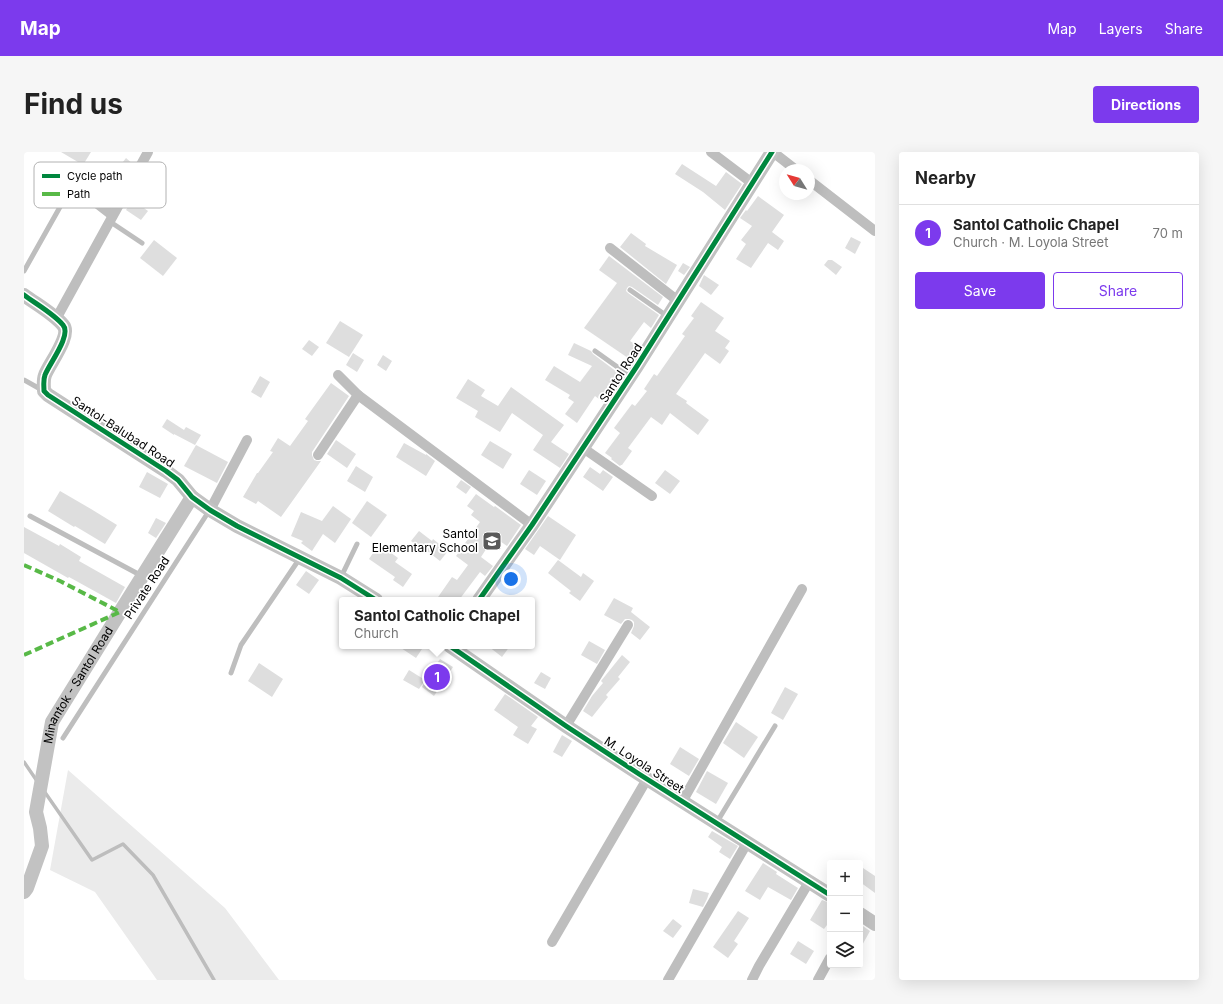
<!DOCTYPE html>
<html lang="en">
<head>
<meta charset="utf-8">
<style>
  :root { --surface:#fff; --page:#f6f6f6; --text:#222; --muted:#767676; --line:#e0e0e0; --accent:#7c3aed }
  body { margin:0; font-family:Inter,sans-serif; background:var(--page); color:var(--text) }
  .controls { position:absolute; right:12px; bottom:12px; display:grid; overflow:hidden; border-radius:4px; box-shadow:0 4px 16px #0002 }
  .controls button { width:36px; height:36px; display:grid; place-items:center; padding:0; border:0; border-bottom:1px solid var(--line); background:var(--surface); color:var(--text); font:20px sans-serif }
  .compass { position:absolute; left:755px; top:12px; width:36px; height:36px; border-radius:50%; background:var(--surface); box-shadow:0 4px 16px #0002; rotate:307deg }
  .you { position:absolute; left:487px; top:427px; width:14px; height:14px; margin:-10px; border:3px solid #fff; border-radius:50%; background:#1a73e8; box-shadow:0 0 0 6px #1a73e833 }
  .badge { display:grid; place-items:center; width:26px; height:26px; border-radius:50%; background:var(--accent); color:#fff; font-size:13px; font-weight:700 }
  .pin { position:absolute; translate:-50% -50%; border:2px solid #fff; box-shadow:0 1px 4px #0006 }
  .popup { position:absolute; left:315px; top:445px; width:196px; height:52px; box-sizing:border-box; display:grid; place-content:center; border-radius:4px; background:var(--surface); filter:drop-shadow(0 1px 3px #0005); font-size:13px; white-space:nowrap; color:var(--muted) }
  .popup b { font-size:15px; color:var(--text) }
  .popup::after { content:''; position:absolute; left:50%; top:100%; margin-left:-8px; border:8px solid transparent; border-top-color:var(--surface) }
  .list { margin:0; padding:0; list-style:none }
  h2 { display:flex; justify-content:space-between; align-items:center; height:52px; margin:0; padding:0 16px; font-size:17px }
  h2 small { font-size:13px; font-weight:400; color:var(--muted) }
  .list li { display:grid; grid-template-columns:26px 1fr auto; gap:12px; align-items:center; box-sizing:border-box; height:56px; padding:0 16px; border-top:1px solid var(--line) }
  .list b { display:block; font-size:15px; white-space:nowrap }
  .list p { margin:0; font-size:13px; white-space:nowrap; color:var(--muted) }
  .list em { font-size:13px; font-style:normal; color:var(--muted) }
  .actions { display:flex; gap:8px; padding:12px 16px }
  .actions a { flex:1; padding:9px 0; border:1px solid var(--accent); border-radius:4px; text-align:center; font-size:14px; color:var(--accent) }
  .actions .main { background:var(--accent); color:#fff }
  .icon { flex:none; width:22px; height:22px; fill:none; stroke:currentColor; stroke-width:2; stroke-linecap:round; stroke-linejoin:round }
  .map { position:relative; flex:none; width:851px; height:828px; overflow:hidden; border-radius:4px }
  header { display:flex; align-items:center; gap:24px; box-sizing:border-box; height:56px; padding:0 20px; background:var(--accent); color:#fff }
  header strong { font-size:19px }
  nav { display:flex; gap:22px; margin-inline-start:auto; font-size:14px }
  .intro { display:flex; align-items:center; justify-content:space-between; box-sizing:border-box; height:96px; padding:0 24px }
  h1 { margin:0; font-size:28px }
  .button { padding:10px 18px; border-radius:4px; background:var(--accent); color:#fff; font-size:14px; font-weight:700 }
  main { display:flex; gap:24px; padding:0 24px }
  aside { flex:1; background:var(--surface); border-radius:4px; box-shadow:0 4px 16px #0002 }
  .map>svg:first-child { display:block }
  .green { fill:#ebebeb }
  .lines { fill:none; stroke-linecap:round; stroke-linejoin:round }
  .stream { stroke:#bdbdbd; stroke-width:3.5 }
  .building { fill:#dedede }
  .lane { stroke:#bebebe; stroke-width:5 }
  .street { stroke:#bebebe; stroke-width:10 }
  .secondary { stroke:#c2c2c2; stroke-width:14 }
  .quiet { stroke:#58b947; stroke-width:4; stroke-dasharray:8 4; stroke-linecap:butt }
  .cycleway-casing { stroke:#fff; stroke-width:8 }
  .cycleway { stroke:#00873e; stroke-width:5 }
  .labels { text-anchor:middle; stroke-width:3.5; stroke-linejoin:round; paint-order:stroke }
  .street-label { font-size:12px; fill:#000; stroke:#fff }
  .poi-label { font-size:12px; fill:#000; stroke:#fff; text-anchor:end }
  .key { fill:#fff; stroke:#b2b2b2; stroke-width:1 }
  .key-label { font-size:11px; fill:#000 }
</style>
</head>
<body>
<header>
<strong>Map</strong>
<nav><a>Map</a><a>Layers</a><a>Share</a></nav>
</header>
<div class="intro"><h1>Find us</h1><a class="button">Directions</a></div>
<main>
<div class="map">
<svg width="851" height="828" viewBox="0 0 851 828">
  <rect width="100%" height="100%" fill="#fff"/>
  <polygon class="green" points="44,618 201,756 255,828 133,828 71,740 26,718"/>
  <g class="lines">
    <g class="stream">
      <polyline points="0,610 13,629"/>
      <polyline points="20,639 68,708 99,692 129,723 190,828"/>
    </g>
  </g>
  <g class="building">
    <polygon points="37,0 67,0 59,13"/>
    <polygon points="102,6 110,13 104,22 95,15"/>
    <polygon points="658,12 692,34 702,20 718,32 701,58 679,40 651,22"/>
    <polygon points="40,34 50,42 46,47 36,39"/>
    <polygon points="734,44 760,63 748,80 760,89 754,98 744,91 727,116 712,107 722,92 717,88 728,74 716,66 722,58 723,59"/>
    <polygon points="109,48 124,59 117,68 102,58"/>
    <polygon points="607,81 622,92 621,94 653,113 642,132 596,95"/>
    <polygon points="827,85 837,90 831,102 821,96"/>
    <polygon points="130,88 153,106 139,124 116,106"/>
    <polygon points="585,104 639,145 634,153 608,135 605,134 603,136 602,139 604,141 635,163 627,176 620,170 606,189 615,195 607,208 560,176 593,131 575,118"/>
    <polygon points="804,108 808,108 818,115 812,123 800,113"/>
    <polygon points="659,111 666,115 660,123 654,119"/>
    <polygon points="680,123 695,133 687,143 675,134"/>
    <polygon points="677,150 700,166 691,179 706,189 701,196 705,199 696,212 681,201 652,242 663,249 662,251 685,268 674,283 646,261 638,273 627,265 604,296 608,299 598,313 597,313 596,314 587,307 588,306 581,301 596,281 590,276 608,252 611,254 623,239 620,237 630,222 633,224 661,184 658,182 670,166 667,164"/>
    <polygon points="316,169 339,183 325,205 302,191"/>
    <polygon points="285,188 295,195 288,204 278,197"/>
    <polygon points="550,191 567,199 569,202 597,223 579,250 571,244 553,271 541,262 550,250 544,246 546,243 521,228 530,214 556,230 568,214 544,203"/>
    <polygon points="329,201 340,208 333,220 322,213"/>
    <polygon points="359,203 368,209 362,219 353,213"/>
    <polygon points="236,224 246,230 237,246 227,240"/>
    <polygon points="444,227 461,238 457,244 474,254 487,235 540,273 527,290 545,302 536,316 509,298 519,283 488,261 476,280 451,265 454,259 432,246"/>
    <polygon points="307,231 325,244 288,300 288,303 290,308 293,309 297,309 257,365 234,349 232,352 219,345 233,321 234,321 249,300 246,299 254,286 266,294 284,269 281,267"/>
    <polygon points="143,267 160,278 162,275 177,283 171,293 150,282 150,283 138,275"/>
    <polygon points="312,288 332,302 323,316 303,302"/>
    <polygon points="466,289 488,302 479,317 457,303"/>
    <polygon points="380,291 402,303 402,302 411,309 402,324 372,305"/>
    <polygon points="172,293 204,310 193,331 160,314"/>
    <polygon points="332,314 349,325 341,340 323,329"/>
    <polygon points="566,315 576,322 579,318 589,325 579,339 559,325"/>
    <polygon points="505,318 522,329 513,343 496,332"/>
    <polygon points="641,318 656,329 646,342 631,331"/>
    <polygon points="123,320 144,332 136,346 115,335"/>
    <polygon points="437,328 447,335 442,342 432,335"/>
    <polygon points="36,339 67,357 93,373 81,392 51,374 50,375 24,359"/>
    <polygon points="452,342 470,355 471,354 497,373 483,394 470,385 457,405 469,414 461,424 456,420 435,448 412,448 428,425 433,428 444,413 432,404 456,370 447,363 450,359 443,354"/>
    <polygon points="343,349 363,363 347,385 328,371"/>
    <polygon points="309,354 327,367 311,391 299,382 288,399 277,391 279,389 267,384 277,360 298,369"/>
    <polygon points="524,364 552,383 536,408 516,394 510,403 501,397"/>
    <polygon points="132,366 142,371 132,386 124,381"/>
    <polygon points="0,375 35,394 36,392 57,405 55,409 101,435 92,451 45,425 44,426 0,401"/>
    <polygon points="395,379 408,389 409,387 424,399 416,409 398,395 397,397 387,389"/>
    <polygon points="355,392 374,406 371,410 388,422 379,435 369,428 371,425 345,407"/>
    <polygon points="534,408 557,425 559,421 570,429 556,449 545,441 547,439 524,421"/>
    <polygon points="282,419 295,428 285,442 272,433"/>
    <polygon points="590,446 609,456 607,460 626,475 616,488 607,481 610,474 610,470 608,468 605,467 601,467 597,472 580,463"/>
    <polygon points="565,489 581,498 573,512 557,503"/>
    <polygon points="374,494 400,494 392,506"/>
    <polygon points="464,494 486,494 478,505"/>
    <polygon points="598,503 606,510 594,525 596,527 582,543 584,545 568,565 559,559 568,544 579,531 577,529"/>
    <polygon points="416,507 429,515 410,544 398,535"/>
    <polygon points="235,511 259,527 248,545 224,529"/>
    <polygon points="385,518 401,528 395,537 379,528"/>
    <polygon points="517,520 527,526 521,537 510,531"/>
    <polygon points="761,535 774,542 759,568 747,561"/>
    <polygon points="481,542 514,565 507,574 513,577 504,592 489,583 494,575 470,558"/>
    <polygon points="712,570 734,585 720,606 699,591"/>
    <polygon points="538,583 548,589 538,605 529,600"/>
    <polygon points="656,595 675,607 665,624 646,612"/>
    <polygon points="683,619 704,631 692,652 672,640"/>
    <polygon points="688,679 714,694 706,707 695,700 698,695 684,685"/>
    <polygon points="739,711 753,720 752,722 774,736 767,748 744,735 736,748 721,739"/>
    <polygon points="836,714 851,724 851,741 836,730"/>
    <polygon points="669,737 685,741 683,747 679,755 665,751"/>
    <polygon points="798,748 806,751 806,769 800,777 786,768"/>
    <polygon points="714,759 725,766 710,789 714,792 704,806 689,795"/>
    <polygon points="649,767 658,774 649,786 639,779"/>
    <polygon points="836,772 846,779 836,797"/>
    <polygon points="774,789 790,799 782,812 766,802"/>
  </g>
  <g class="lines">
    <g class="lane">
      <polyline points="85,69 118,91"/>
      <polyline points="0,119 36,55"/>
      <polyline points="606,138 643,164"/>
      <polyline points="571,199 606,224"/>
      <polyline points="0,228 18,238"/>
      <polyline points="6,364 118,424"/>
      <polyline points="317,425 333,392"/>
      <polyline points="207,521 217,493 276,406"/>
      <polyline points="39,586 185,359"/>
      <polyline points="693,670 751,574"/>
    </g>
    <g class="street">
      <polyline points="687,0 728,31"/>
      <polyline points="749,0 772,18"/>
      <polyline points="39,25 88,63"/>
      <polyline points="785,28 851,79"/>
      <polyline points="586,96 654,149"/>
      <polyline points="32,167 124,0"/>
      <polyline points="314,223 334,243 508,373"/>
      <polyline points="559,296 628,344"/>
      <polyline points="294,303 334,243"/>
      <polyline points="186,358 223,288"/>
      <polyline points="542,574 604,473"/>
      <polyline points="658,650 778,437"/>
      <polyline points="528,790 623,627"/>
      <polyline points="644,828 723,691"/>
      <polyline points="728,828 735,814 785,730"/>
      <polyline points="794,828 806,806"/>
    </g>
    <g class="secondary">
      <path d="M0 143C12 152 30 162 39 173 48 183 25 212 21 223 19 228 20 234 20 239L24 243 142 319 154 328 168 345 186 358 213 374 317 426 352 448"/>
      <polyline points="455,448 508,373 613,214 748,0"/>
      <polyline points="426,494 542,574 615,622 806,743"/>
      <path id="s1" d="M0 740 3 736 18 694 16 676 12 660 28 570 96 460 168 345"/>
      <polyline points="836,762 851,772"/>
    </g>
    <g class="quiet">
      <polyline points="0,413 36,429 96,460"/>
      <polyline points="0,503 96,460"/>
    </g>
    <g class="cycleway-casing">
      <g id="cycleway">
        <path d="M0 143C12 152 30 162 39 173 48 183 25 212 21 223 19 228 20 234 20 239L24 243 142 319 154 328 168 345 186 358 213 374 317 426 352 448"/>
        <polyline points="455,448 508,373 613,214 748,0"/>
        <polyline points="426,494 542,574 615,622 806,743"/>
      </g>
    </g>
    <use href="#cycleway" class="cycleway"/>
  </g>
  <defs>
    <g id="school-square" transform="scale(1)"><rect x="-9" y="-9" width="18" height="18" rx="4" fill="#595959" stroke="#fff"/><path d="M0-5L7-2L0 1L-7-2ZM-4 1L0 2.5L4 1V4Q0 6-4 4Z" fill="#fff"/></g>
  </defs>
  <g fill-rule="evenodd">
    <use href="#school-square" x="468" y="389"/>
  </g>
  <g class="labels">
    <g class="street-label">
      <text transform="translate(597 221) rotate(-57)" y="4">Santol Road</text>
      <text transform="translate(99 280) rotate(33)" y="4">Santol-Balubad Road</text>
      <text transform="translate(123 436) rotate(-57)" y="4">Private Road</text>
      <text dy="4" stroke="none"><textPath href="#s1" startOffset="220">Minantok - Santol Road</textPath></text>
      <text transform="translate(620 613) rotate(33)" y="4">M. Loyola Street</text>
    </g>
    <g class="poi-label">
      <text x="454" y="386">Santol<tspan x="454" dy="14">Elementary School</tspan></text>
    </g>
  </g>
  <rect x="10" y="10" width="132" height="46" rx="6" class="key"/>
  <rect x="18" y="22" width="18" height="4" fill="#00873e"/>
  <rect x="18" y="40" width="18" height="4" fill="#58b947"/>
  <g class="key-label">
    <text x="43" y="28">Cycle path</text>
    <text x="43" y="46">Path</text>
  </g>
</svg>
<div class="controls">
<button>+</button>
<button>−</button>
<button><svg class="icon" aria-label="layers" viewBox="0 0 24 24"><path d="M12 4l9 5-9 5-9-5zM3 14l9 5 9-5"/></svg></button>
</div>
<svg class="compass" viewBox="-18 -18 36 36"><path d="M0-13l5 13h-10z" fill="#e53935"/><path d="M0 13l5-13h-10z" fill="#767676"/></svg>
<div class="you"></div>
<div class="pin badge" style="left:413px;top:525px">1</div>
<div class="popup"><b>Santol Catholic Chapel</b>Church</div>
</div>
<aside>
<h2>Nearby<small></small></h2>
<ul class="list">
<li><span class="badge">1</span><div><b>Santol Catholic Chapel</b><p>Church · M. Loyola Street</p></div><em>70 m</em></li>
</ul>
<div class="actions"><a class="main">Save</a><a>Share</a></div>
</aside>
</main>
</body>
</html>
